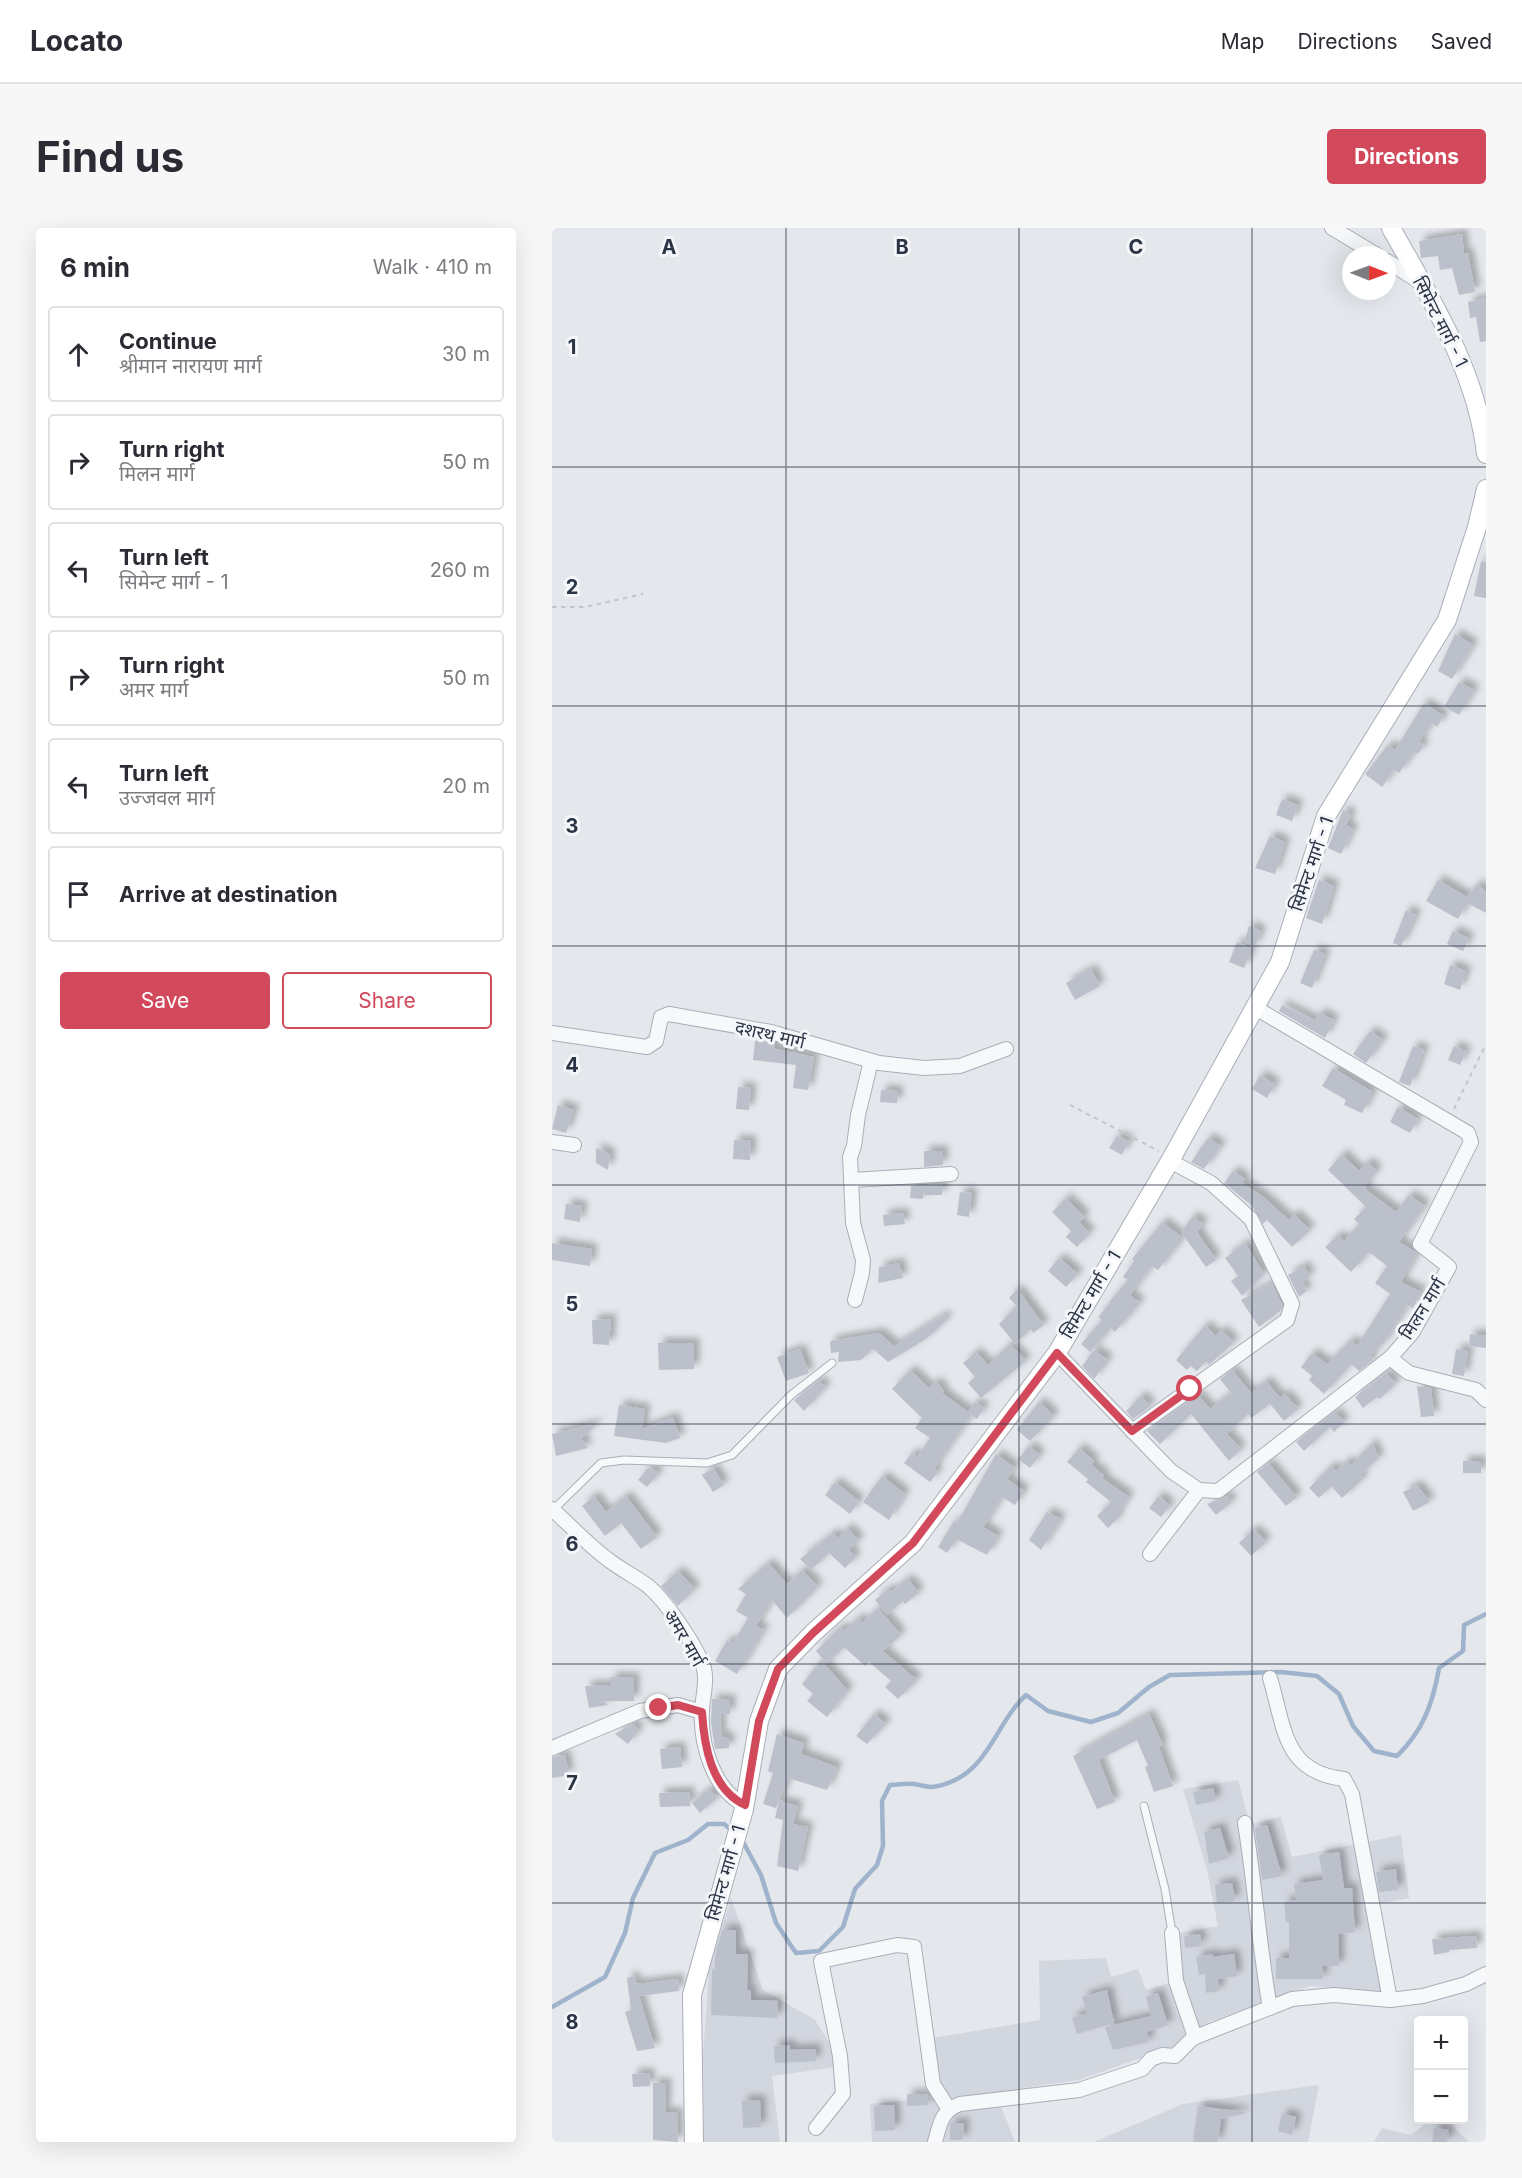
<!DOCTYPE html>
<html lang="en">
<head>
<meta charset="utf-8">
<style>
  :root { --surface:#fff; --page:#f7f7f7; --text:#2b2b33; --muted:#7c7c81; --line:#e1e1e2; --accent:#d1495b }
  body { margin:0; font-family:Inter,"Noto Sans Devanagari",sans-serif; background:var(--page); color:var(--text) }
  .controls { position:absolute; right:18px; bottom:18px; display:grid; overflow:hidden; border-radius:6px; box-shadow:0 6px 24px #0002 }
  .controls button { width:54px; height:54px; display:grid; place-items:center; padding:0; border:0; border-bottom:2px solid var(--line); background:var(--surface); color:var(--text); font:30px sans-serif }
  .compass { position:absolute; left:790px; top:18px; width:54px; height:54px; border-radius:50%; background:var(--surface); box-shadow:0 6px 24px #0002; rotate:91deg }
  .stop { position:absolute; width:18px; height:18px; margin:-14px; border:4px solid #d1495b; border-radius:50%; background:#fff }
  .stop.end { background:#d1495b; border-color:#fff; box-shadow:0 2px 6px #0008 }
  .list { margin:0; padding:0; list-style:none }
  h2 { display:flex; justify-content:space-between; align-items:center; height:78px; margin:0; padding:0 24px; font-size:26px }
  h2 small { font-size:20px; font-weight:400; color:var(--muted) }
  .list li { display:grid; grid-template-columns:39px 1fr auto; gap:18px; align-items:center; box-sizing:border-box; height:96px; margin:0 12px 12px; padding:0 12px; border:2px solid var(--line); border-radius:6px }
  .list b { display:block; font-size:22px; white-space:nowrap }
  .list p { margin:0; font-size:20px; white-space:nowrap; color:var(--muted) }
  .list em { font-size:20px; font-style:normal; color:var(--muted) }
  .actions { display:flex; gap:12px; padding:18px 24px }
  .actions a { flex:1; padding:14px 0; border:2px solid var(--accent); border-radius:6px; text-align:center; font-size:21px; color:var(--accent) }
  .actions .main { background:var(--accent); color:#fff }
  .icon { flex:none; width:33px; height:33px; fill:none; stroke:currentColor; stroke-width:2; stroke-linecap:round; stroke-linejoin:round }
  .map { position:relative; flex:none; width:934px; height:1914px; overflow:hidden; border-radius:6px }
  header { display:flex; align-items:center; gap:36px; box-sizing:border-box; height:84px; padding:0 30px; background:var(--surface); border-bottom:2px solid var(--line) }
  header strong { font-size:28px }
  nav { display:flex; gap:33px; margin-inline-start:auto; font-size:21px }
  .intro { display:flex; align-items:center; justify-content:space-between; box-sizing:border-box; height:144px; padding:0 36px }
  h1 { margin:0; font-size:42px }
  .button { padding:15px 27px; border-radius:6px; background:var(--accent); color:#fff; font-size:21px; font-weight:700 }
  main { display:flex; gap:36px; padding:0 36px }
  aside { flex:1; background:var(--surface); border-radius:6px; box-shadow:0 6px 24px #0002 }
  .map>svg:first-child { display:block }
  .built { fill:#d2d6de }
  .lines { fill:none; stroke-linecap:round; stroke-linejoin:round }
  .stream { stroke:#9fb4cc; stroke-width:4.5 }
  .building { fill:#bbc0ca; filter:url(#shadow) }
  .lane-casing { stroke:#a9aeb7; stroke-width:9 }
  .street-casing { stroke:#a9aeb7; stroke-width:16 }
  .secondary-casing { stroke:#a9aeb7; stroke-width:20 }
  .path { stroke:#c2c5cb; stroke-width:2; stroke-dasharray:4.5 4.5; stroke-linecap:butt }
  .lane { stroke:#f7f8fa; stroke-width:7 }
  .street { stroke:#f7f8fa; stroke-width:14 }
  .secondary { stroke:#fff; stroke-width:18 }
  .route { stroke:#d1495b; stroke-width:8 }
  .grid { fill:none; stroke:#2b3445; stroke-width:1.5; stroke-opacity:0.55 }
  .labels { text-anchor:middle; stroke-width:6; stroke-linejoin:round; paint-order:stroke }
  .street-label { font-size:18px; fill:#2b3445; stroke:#f4f6f9 }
  .grid-label { font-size:20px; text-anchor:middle; font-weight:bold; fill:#2b3445; stroke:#f4f6f9; stroke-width:6; stroke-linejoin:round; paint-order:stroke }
</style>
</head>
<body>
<header>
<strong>Locato</strong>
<nav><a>Map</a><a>Directions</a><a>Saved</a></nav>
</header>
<div class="intro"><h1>Find us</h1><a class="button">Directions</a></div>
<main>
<aside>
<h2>6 min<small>Walk · 410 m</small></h2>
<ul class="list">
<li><svg class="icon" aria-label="ahead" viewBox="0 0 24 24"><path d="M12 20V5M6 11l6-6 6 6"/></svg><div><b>Continue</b><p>श्रीमान नारायण मार्ग</p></div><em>30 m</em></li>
<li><svg class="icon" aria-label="right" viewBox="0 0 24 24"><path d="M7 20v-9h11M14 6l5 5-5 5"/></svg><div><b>Turn right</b><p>मिलन मार्ग</p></div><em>50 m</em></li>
<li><svg class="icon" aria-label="left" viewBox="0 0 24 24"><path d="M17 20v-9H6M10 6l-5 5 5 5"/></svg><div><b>Turn left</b><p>सिमेन्ट मार्ग - 1</p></div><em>260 m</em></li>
<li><svg class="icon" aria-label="right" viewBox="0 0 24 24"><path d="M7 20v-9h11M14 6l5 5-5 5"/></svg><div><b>Turn right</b><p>अमर मार्ग</p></div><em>50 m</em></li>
<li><svg class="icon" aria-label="left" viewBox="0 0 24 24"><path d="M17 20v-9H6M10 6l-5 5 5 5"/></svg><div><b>Turn left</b><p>उज्जवल मार्ग</p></div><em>20 m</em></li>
<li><svg class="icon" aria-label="arrive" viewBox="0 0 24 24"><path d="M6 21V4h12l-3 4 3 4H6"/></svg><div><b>Arrive at destination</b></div></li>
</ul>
<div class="actions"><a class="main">Save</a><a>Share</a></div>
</aside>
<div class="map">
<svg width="934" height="1914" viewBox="0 0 934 1914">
  <defs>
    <filter id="shadow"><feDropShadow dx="5.5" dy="-5.5" stdDeviation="3" flood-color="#0004"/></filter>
  </defs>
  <rect width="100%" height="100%" fill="#e4e7ec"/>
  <g class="built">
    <polygon points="686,1552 698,1596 729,1589 740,1629 849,1607 857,1670 814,1678 831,1764 758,1758 654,1795 625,1817 527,1852 443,1864 463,1914 320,1914 318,1876 389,1869 381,1810 488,1792 487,1733 554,1730 559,1749 586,1741 594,1762 618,1755 615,1707 666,1698 655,1642 631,1561"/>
    <polygon points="179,1670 211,1762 263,1792 292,1838 220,1848 228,1914 152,1914 151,1827 157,1740"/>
    <polygon points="767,1857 756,1914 542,1914 631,1876"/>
    <polygon points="878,1892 895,1892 917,1914 822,1914 830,1900 859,1907"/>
  </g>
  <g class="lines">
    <g class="stream">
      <path d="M190 1612 209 1647 224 1695 244 1725 267 1723 291 1699 303 1661 325 1637 331 1618 330 1573 338 1557C346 1557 354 1555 362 1556 368 1557 375 1559 380 1559 436 1551 440 1499 474 1467L496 1483 539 1494 566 1485 597 1459 618 1447 729 1444 765 1448 787 1466 801 1498 822 1523 845 1528C871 1503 881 1475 887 1440L911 1423 912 1397 934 1386"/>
      <polyline points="0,1779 53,1749 73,1705 81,1670 103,1625 136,1612 156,1596 172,1596 182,1604"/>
    </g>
  </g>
  <g class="building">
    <polygon points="910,6 912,26 916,25 923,64 907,67 900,40 888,42 886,28 869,30 867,13"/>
    <polygon points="934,70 934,113 928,114 924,89 918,90 916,74"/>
    <polygon points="929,333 934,334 934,370 922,368"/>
    <polygon points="903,406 921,417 900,451 886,443"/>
    <polygon points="907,454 922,462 907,487 892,479"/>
    <polygon points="872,475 892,488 885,499 880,495 867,514 872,517 866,526 862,524 847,545 842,542 830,559 813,546 836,517 843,522"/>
    <polygon points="730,571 746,577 740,593 724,587"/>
    <polygon points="791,582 799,587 794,597 801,601 789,626 776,620"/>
    <polygon points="718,608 733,614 723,646 703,640"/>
    <polygon points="767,652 782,658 770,696 754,690"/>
    <polygon points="886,652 915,669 925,656 934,664 934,685 915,675 906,691 874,673"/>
    <polygon points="854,682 864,687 849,718 841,715"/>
    <polygon points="697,698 709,703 703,718 692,714"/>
    <polygon points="901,703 917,710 911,723 895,716"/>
    <polygon points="685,714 700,720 692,740 677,734"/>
    <polygon points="762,722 773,726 760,760 748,755"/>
    <polygon points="898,737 914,743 908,762 892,756"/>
    <polygon points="539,741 548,758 523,772 514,755"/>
    <polygon points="730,777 763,793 767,785 782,792 773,810 727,783"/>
    <polygon points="818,803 831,812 814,835 801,826"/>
    <polygon points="203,813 222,814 223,821 262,829 256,862 241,860 244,837 201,832"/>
    <polygon points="861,818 872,822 858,858 847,854"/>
    <polygon points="902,818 914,823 908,837 896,832"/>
    <polygon points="781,840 819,863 820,867 810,885 792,877 794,872 770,858"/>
    <polygon points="708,847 723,856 715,870 700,861"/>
    <polygon points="186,859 199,860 197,882 184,881"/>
    <polygon points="329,862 346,863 345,875 328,874"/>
    <polygon points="6,877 22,882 14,905 0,901"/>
    <polygon points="846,879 866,891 858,905 838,894"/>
    <polygon points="565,908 577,913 570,927 557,920"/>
    <polygon points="656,910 669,918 652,941 639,934"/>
    <polygon points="182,912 199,913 198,932 181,931"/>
    <polygon points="44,920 58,926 56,942 44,935"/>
    <polygon points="372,923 391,923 391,937 372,939"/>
    <polygon points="790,926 807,943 815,934 825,943 813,957 815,959 813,961 844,984 857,967 873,978 847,1014 865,1025 849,1054 869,1064 861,1080 855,1077 833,1113 818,1128 821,1132 807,1143 799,1136 772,1166 757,1152 760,1148 749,1139 760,1125 775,1136 799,1112 805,1118 838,1066 823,1055 835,1038 817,1024 799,1044 773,1019 786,1007 792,1013 807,996 802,991 814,979 776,942"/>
    <polygon points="681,943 693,951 690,955 710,968 737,992 742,986 758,1002 740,1019 715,992 711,996 700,978 672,955"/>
    <polygon points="391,956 390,967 372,967 372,962 371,971 358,970 359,958"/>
    <polygon points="408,964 420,965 417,989 405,987"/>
    <polygon points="514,970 533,989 527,994 538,1005 525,1019 514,1009 519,1003 500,984"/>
    <polygon points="14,976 30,978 28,994 12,991"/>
    <polygon points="351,985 353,996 332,998 331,987"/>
    <polygon points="641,988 651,996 645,1004 664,1032 654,1039 629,1004"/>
    <polygon points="610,994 631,1010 606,1042 600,1038 578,1067 588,1075 586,1077 563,1104 559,1100 538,1124 529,1116 550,1092 546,1089 558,1075 557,1074 576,1052 571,1049 582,1033 580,1031"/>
    <polygon points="0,1015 40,1021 38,1038 0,1032"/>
    <polygon points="693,1015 712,1046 690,1068 679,1053 686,1048 673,1030"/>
    <polygon points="507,1030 526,1046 514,1059 496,1043"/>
    <polygon points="347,1035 351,1050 326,1055 327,1039"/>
    <polygon points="752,1038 758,1049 749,1054 755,1063 747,1069 736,1047"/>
    <polygon points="720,1055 730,1077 729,1082 707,1099 689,1072"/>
    <polygon points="465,1061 492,1097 481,1105 479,1101 463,1116 447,1096 465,1078 457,1070"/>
    <polygon points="392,1087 395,1092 374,1111 336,1134 321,1121 309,1132 286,1134 287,1124 279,1125 278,1113 327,1105 342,1118"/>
    <polygon points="59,1091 57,1117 41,1116 40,1092"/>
    <polygon points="653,1097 664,1108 669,1102 682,1114 657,1137 654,1133 645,1143 639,1138 635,1142 624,1132"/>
    <polygon points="918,1106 934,1108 934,1120 917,1118"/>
    <polygon points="106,1115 142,1115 142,1141 107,1142"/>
    <polygon points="458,1116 474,1133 429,1170 416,1155 423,1149 411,1135 424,1124 436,1137"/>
    <polygon points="248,1121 257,1145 234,1153 225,1129"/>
    <polygon points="904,1121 916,1123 912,1148 900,1146"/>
    <polygon points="542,1122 556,1132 542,1151 530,1138"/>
    <polygon points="358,1142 377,1160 384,1154 392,1163 390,1165 416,1184 423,1174 432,1180 425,1191 419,1187 382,1241 386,1244 378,1254 352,1235 360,1225 365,1229 378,1210 363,1200 370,1190 340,1161"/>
    <polygon points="680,1142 699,1165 714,1153 728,1170 733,1166 746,1181 732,1193 718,1176 699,1190 696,1186 675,1206 689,1221 677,1233 639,1186 608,1216 595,1203 646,1167 658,1181 679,1165 668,1151"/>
    <polygon points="834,1145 844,1155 828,1171 825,1169 811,1180 803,1169"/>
    <polygon points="266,1153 274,1159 252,1183 242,1172"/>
    <polygon points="865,1158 879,1160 882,1188 869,1189"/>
    <polygon points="589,1168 599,1178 581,1191 574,1183"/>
    <polygon points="487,1174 502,1188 478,1213 465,1202"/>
    <polygon points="67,1177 93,1181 90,1201 121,1189 128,1210 114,1215 62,1208"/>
    <polygon points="783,1184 792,1194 782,1204 778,1199 752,1223 744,1214"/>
    <polygon points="46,1195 29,1211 36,1220 4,1228 0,1206"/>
    <polygon points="820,1215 827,1230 808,1247 811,1251 790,1270 779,1258 767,1270 757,1260 779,1238 784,1243 795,1233 799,1237"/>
    <polygon points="477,1218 488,1227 478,1240 466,1231"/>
    <polygon points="527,1220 542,1233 539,1237 552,1247 550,1250 577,1269 565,1287 567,1289 556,1300 545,1288 559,1274 534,1254 536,1251 515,1234"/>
    <polygon points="444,1226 463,1240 455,1251 472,1263 463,1277 450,1269 431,1299 446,1308 435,1327 404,1311 395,1325 386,1319 402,1293 405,1295"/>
    <rect x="911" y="1233" width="18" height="12"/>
    <polygon points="716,1235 745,1269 734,1278 705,1244"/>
    <polygon points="97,1239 107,1245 95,1259 86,1252"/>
    <polygon points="161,1240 172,1257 161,1264 150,1247"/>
    <polygon points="330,1248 353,1266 337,1292 311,1274"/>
    <polygon points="283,1254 307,1273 298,1286 273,1267"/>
    <polygon points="865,1257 878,1274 861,1283 851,1264"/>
    <polygon points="42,1268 54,1284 74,1268 105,1309 89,1321 69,1295 53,1308 30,1278"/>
    <polygon points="607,1268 618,1278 609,1289 597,1280"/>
    <polygon points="675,1268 680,1274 664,1287 655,1276"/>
    <polygon points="495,1284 509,1291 489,1322 477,1312"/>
    <polygon points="295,1300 307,1312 297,1322 304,1329 293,1340 277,1325 259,1342 248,1331 281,1305 286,1310"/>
    <polygon points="702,1301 714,1314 699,1328 687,1315"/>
    <polygon points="216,1335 235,1356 250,1342 266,1359 235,1390 220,1372 204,1398 212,1402 185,1446 163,1433 175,1412 181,1415 196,1390 184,1383 194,1366 186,1361"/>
    <polygon points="126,1343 143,1361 126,1378 109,1358"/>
    <polygon points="356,1351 367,1365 353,1376 351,1373 335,1387 323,1372 336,1361 339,1364"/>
    <polygon points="326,1380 349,1407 331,1423 365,1452 346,1471 333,1459 339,1453 317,1434 313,1438 292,1419 275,1436 264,1423 288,1399 292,1403 306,1390 310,1395"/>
    <polygon points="269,1432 296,1463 275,1489 255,1473 261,1466 250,1456"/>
    <polygon points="59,1449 82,1450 82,1473 51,1473 56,1477 37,1480 33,1458 59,1457"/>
    <polygon points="160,1471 178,1472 178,1486 168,1486 169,1509 177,1509 177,1520 163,1521 159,1494"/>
    <polygon points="322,1486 334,1496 315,1516 304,1508"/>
    <polygon points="597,1486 611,1517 607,1519 621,1558 602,1564 593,1539 596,1538 585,1512 547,1532 563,1574 545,1581 521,1528"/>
    <polygon points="80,1496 87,1502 76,1516 63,1506"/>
    <polygon points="225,1506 252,1515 249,1526 285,1539 275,1562 236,1550 224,1580 211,1576 221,1545 216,1543"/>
    <polygon points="128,1519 130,1539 110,1541 108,1521"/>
    <polygon points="13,1527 17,1547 0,1550 0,1529"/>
    <polygon points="661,1560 664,1573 644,1577 641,1564"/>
    <polygon points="157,1561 165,1570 148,1585 140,1575"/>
    <polygon points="137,1564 138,1578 108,1579 107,1565"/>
    <polygon points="227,1573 246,1578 241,1596 256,1599 246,1643 225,1638 231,1592 223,1590"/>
    <polygon points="715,1597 730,1648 710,1652 703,1600"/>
    <polygon points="668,1600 677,1630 657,1636 652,1604"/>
    <polygon points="787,1624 792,1660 800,1660 803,1704 786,1706 787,1738 770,1738 771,1751 724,1751 724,1730 737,1730 737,1694 734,1694 732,1674 744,1672 742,1656 771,1652 767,1627"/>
    <polygon points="844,1641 846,1662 827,1664 824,1644"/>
    <polygon points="680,1655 683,1673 665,1675 663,1657"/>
    <polygon points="170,1702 184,1702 184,1726 196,1726 195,1762 199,1762 199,1772 226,1773 225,1790 159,1787 160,1741 163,1742 163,1728"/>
    <polygon points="648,1706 649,1718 633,1720 632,1708"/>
    <polygon points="924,1708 925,1720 897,1722 897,1724 882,1727 880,1711"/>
    <polygon points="661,1726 661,1729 682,1726 685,1748 666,1751 667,1763 654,1765 653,1746 647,1747 644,1729"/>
    <polygon points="81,1748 84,1756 126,1751 127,1763 87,1768 103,1820 85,1823 73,1784 79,1782 75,1750"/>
    <polygon points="555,1762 562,1795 525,1806 520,1790 535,1785 530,1769"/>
    <polygon points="606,1765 616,1797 595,1804 597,1814 561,1822 553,1799 599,1788 594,1769"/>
    <polygon points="238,1817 238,1822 263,1821 264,1833 223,1835 222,1818"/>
    <polygon points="97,1845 98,1858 81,1859 80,1846"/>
    <polygon points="101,1855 114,1855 113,1885 125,1884 126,1914 101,1912"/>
    <polygon points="355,1866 376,1866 376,1877 355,1878"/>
    <polygon points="208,1872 209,1899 191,1900 190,1873"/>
    <polygon points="342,1877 343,1902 323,1903 322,1878"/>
    <polygon points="646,1878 693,1884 694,1885 669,1891 666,1914 641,1914"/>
    <polygon points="730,1886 744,1889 740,1907 726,1903"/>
    <polygon points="398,1895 412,1895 411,1912 398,1912"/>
    <polygon points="882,1900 897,1902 895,1914 880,1914"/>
  </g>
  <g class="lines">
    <g class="lane-casing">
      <g id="lane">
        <polyline points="1,1282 49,1235 72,1232 155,1235 180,1227 239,1167 280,1135"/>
        <polyline points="592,1578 613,1661 620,1705"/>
      </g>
    </g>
    <g class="street-casing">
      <g id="street">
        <polyline points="780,0 825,27"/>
        <polyline points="835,33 868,54"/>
        <polyline points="0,805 95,819 104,813 109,789 117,786 219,804 327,835 372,840 408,838 454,821"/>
        <polyline points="0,914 22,917"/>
        <polyline points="300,952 399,946"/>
        <polyline points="303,1072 310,1045 311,1032 301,995 298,929 302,918 306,887 319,833"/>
        <polyline points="505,1125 619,1243 647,1262 666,1263 838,1130 860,1105 897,1039 868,1016 919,914 916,905 702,779"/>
        <polyline points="838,1130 857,1145 924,1162 934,1172"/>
        <polyline points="580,1203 735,1092 740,1076 699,991 659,955 618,933"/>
        <path d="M0 1281C19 1298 37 1318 58 1333 70 1342 84 1349 96 1358 114 1373 139 1411 149 1432 157 1448 151 1466 150 1482 148 1515 161 1562 193 1577"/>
        <polyline points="598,1326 647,1262"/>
        <path d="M718 1450C733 1500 731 1544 792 1551L800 1566 838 1772"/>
        <polyline points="0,1520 88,1483 126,1477 150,1484"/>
        <path d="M693 1595C703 1657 707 1718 718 1780"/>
        <polyline points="620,1705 624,1753 643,1809"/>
        <polyline points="264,1900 291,1866 288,1828 269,1733 345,1717 362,1719 381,1856 396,1880"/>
        <path d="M383 1914C388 1896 389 1883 408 1876L527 1862 590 1841 599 1831 610 1827 623 1828 641 1810 740 1771 782 1767 838 1772 871 1768 914 1756 934 1746"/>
      </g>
    </g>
    <g class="secondary-casing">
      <g id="secondary">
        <path d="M839 0C879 71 925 144 934 226"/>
        <polyline points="142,1914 140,1767 192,1581 207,1493 226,1441 261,1405 361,1315 505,1125 618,933 728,734 774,588 895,392 925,299 934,261"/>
      </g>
    </g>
    <g class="path">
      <polyline points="0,379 33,379 91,366"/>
      <polyline points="518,877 607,923"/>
      <polyline points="902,881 934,816"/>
    </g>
    <use href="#lane" class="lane"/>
    <use href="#street" class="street"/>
    <use href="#secondary" class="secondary"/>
  </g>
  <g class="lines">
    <path class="route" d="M107 1480 126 1477 150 1484C152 1517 159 1561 193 1577L207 1493 226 1441 261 1405 361 1315 505 1125 580 1203 638 1161"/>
  </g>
  <path class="grid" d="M234 0V1914M467 0V1914M700 0V1914M0 239H934M0 478H934M0 718H934M0 957H934M0 1196H934M0 1436H934M0 1675H934"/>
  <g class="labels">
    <g class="street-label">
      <text transform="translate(888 94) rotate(63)" y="6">सिमेन्ट मार्ग - 1</text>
      <text transform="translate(760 636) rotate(-71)" y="6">सिमेन्ट मार्ग - 1</text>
      <text transform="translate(218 807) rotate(13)" y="6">दशरथ मार्ग</text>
      <text transform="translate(539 1067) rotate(-59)" y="6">सिमेन्ट मार्ग - 1</text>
      <text transform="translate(871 1081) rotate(-58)" y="6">मिलन मार्ग</text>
      <text transform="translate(132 1410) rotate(60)" y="6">अमर मार्ग</text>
      <text transform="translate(174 1645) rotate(-74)" y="6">सिमेन्ट मार्ग - 1</text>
    </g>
  </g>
  <g class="grid-label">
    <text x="117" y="26">A</text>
    <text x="350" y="26">B</text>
    <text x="584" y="26">C</text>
    <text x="20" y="126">1</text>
    <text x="20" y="366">2</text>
    <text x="20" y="605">3</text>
    <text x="20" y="844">4</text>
    <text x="20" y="1083">5</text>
    <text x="20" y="1323">6</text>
    <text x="20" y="1562">7</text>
    <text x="20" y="1801">8</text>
  </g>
</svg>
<div class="controls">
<button>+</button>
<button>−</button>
</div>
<svg class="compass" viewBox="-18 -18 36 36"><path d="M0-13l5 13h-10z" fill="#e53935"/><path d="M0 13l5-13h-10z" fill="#7c7c81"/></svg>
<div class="stop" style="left:638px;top:1161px"></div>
<div class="stop end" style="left:107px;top:1480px"></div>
</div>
</main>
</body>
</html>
